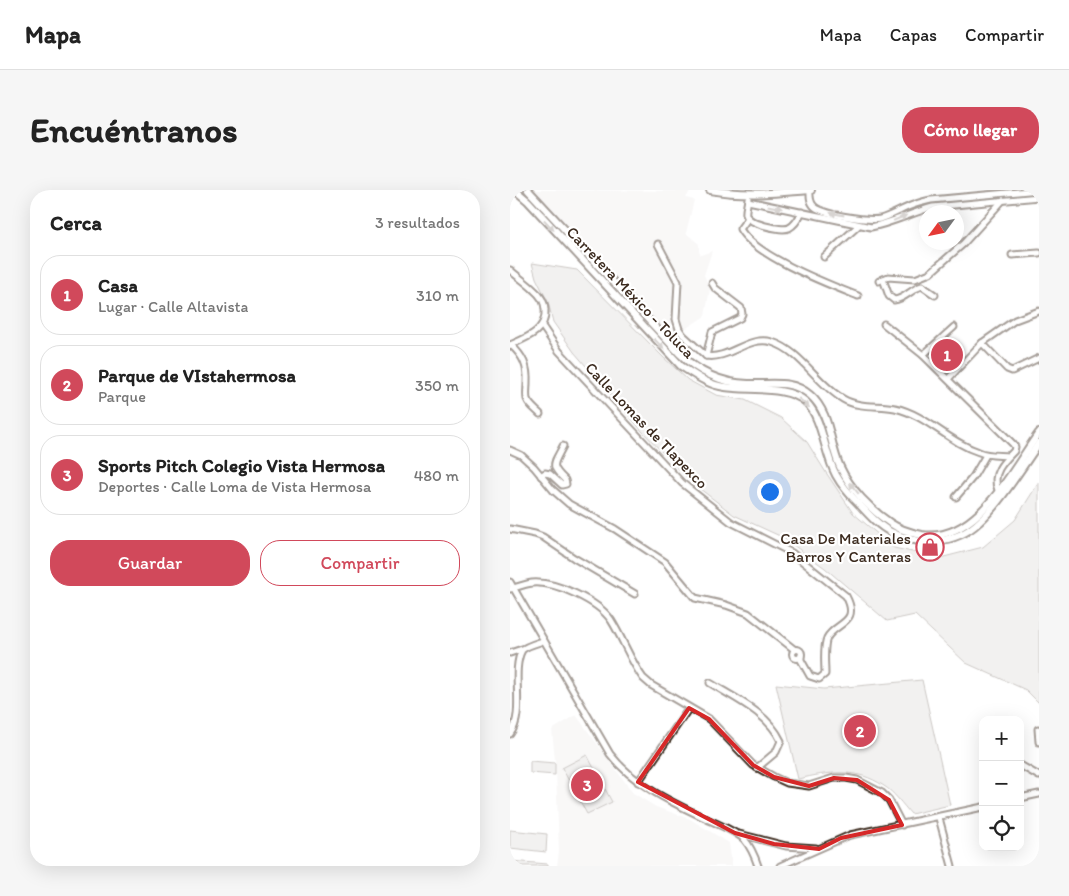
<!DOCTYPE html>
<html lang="es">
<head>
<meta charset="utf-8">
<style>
  :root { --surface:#fff; --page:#f6f6f6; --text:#222; --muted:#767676; --line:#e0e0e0; --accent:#d1495b }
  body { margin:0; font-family:Itim,sans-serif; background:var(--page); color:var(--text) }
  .controls { position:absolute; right:15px; bottom:15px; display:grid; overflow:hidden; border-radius:10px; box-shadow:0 5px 20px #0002 }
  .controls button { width:45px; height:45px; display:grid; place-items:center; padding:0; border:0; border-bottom:1px solid var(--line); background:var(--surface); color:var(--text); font:25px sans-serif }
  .compass { position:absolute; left:409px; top:15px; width:45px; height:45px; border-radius:50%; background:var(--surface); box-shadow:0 5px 20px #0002; rotate:237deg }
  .you { position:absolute; left:259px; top:301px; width:18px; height:18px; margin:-12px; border:4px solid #fff; border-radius:50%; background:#1a73e8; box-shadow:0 0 0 8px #1a73e833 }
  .badge { display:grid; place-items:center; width:32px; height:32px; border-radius:50%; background:var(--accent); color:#fff; font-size:16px; font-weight:700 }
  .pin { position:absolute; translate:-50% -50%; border:2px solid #fff; box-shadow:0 1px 5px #0006 }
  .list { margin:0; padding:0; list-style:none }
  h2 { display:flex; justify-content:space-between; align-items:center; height:65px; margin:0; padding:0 20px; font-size:21px }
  h2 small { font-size:16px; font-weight:400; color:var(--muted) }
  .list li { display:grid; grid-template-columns:32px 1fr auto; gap:15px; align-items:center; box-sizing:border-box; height:80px; margin:0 10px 10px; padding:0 10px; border:1px solid var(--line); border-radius:20px }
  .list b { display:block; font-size:19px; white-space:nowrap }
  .list p { margin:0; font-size:16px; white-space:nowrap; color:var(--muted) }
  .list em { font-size:16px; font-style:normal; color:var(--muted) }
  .actions { display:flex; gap:10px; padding:15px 20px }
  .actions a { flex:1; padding:11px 0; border:1px solid var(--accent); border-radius:20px; text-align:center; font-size:18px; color:var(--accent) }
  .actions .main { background:var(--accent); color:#fff }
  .icon { flex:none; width:28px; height:28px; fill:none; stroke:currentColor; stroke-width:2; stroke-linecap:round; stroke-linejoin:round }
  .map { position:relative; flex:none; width:529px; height:676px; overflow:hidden; border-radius:20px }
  header { display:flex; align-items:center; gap:30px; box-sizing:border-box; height:70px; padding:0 25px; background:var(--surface); border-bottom:1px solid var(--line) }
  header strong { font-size:24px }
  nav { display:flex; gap:28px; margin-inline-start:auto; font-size:18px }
  .intro { display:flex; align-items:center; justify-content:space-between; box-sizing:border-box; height:120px; padding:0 30px }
  h1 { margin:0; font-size:35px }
  .button { padding:12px 22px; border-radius:20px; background:var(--accent); color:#fff; font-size:18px; font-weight:700 }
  main { display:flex; gap:30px; padding:0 30px }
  aside { flex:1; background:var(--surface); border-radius:20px; box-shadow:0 5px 20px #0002 }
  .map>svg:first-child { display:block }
  .built { fill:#f1efee }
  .green { fill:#e2e0de; stroke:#8e857e }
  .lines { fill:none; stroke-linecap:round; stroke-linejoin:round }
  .minor-casing { stroke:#3b2a1e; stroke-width:9 }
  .major-casing { stroke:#3b2a1e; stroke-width:10 }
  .minor { stroke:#fff; stroke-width:5 }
  .major { stroke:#fff; stroke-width:6 }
  .oneway { fill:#a79f9a }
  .marked { fill:none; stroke:#d62828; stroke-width:4; stroke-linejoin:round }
  .labels { text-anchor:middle; stroke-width:4.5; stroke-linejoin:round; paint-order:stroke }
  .street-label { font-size:16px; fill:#3b2a1e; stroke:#fff }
  .poi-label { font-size:16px; fill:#3b2a1e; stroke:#fff; text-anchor:end }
</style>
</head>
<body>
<header>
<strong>Mapa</strong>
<nav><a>Mapa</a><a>Capas</a><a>Compartir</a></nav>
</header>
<div class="intro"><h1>Encuéntranos</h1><a class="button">Cómo llegar</a></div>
<main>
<aside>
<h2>Cerca<small>3 resultados</small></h2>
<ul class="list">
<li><span class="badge">1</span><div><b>Casa</b><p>Lugar · Calle Altavista</p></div><em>310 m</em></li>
<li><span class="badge">2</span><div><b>Parque de VIstahermosa</b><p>Parque</p></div><em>350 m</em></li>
<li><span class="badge">3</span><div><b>Sports Pitch Colegio Vista Hermosa</b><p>Deportes · Calle Loma de Vista Hermosa</p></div><em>480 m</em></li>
</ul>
<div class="actions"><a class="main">Guardar</a><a>Compartir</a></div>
</aside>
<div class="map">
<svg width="529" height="676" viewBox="0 0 529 676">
  <rect width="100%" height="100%" fill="#fff"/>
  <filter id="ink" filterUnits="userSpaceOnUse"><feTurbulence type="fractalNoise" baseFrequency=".02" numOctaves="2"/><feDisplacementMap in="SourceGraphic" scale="10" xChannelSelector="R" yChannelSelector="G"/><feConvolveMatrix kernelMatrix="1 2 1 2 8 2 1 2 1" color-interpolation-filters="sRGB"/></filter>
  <g filter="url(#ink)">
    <g class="built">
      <polygon points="25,0 180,1 176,8 184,10 176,43 189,54 189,62 191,65 202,61 194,85 200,99 195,126 160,149"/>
      <polygon points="66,525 123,603 146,617 180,629 219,653 222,676 47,676 49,661 46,580 42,540"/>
    </g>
    <g class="green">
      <polygon points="22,73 67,80 153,167 178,190 206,205 235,210 271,228 297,252 315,281 343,323 384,358 430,368 473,357 505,330 529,292 529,513 516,500 456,473 405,425 377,431 315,378 272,347 224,325 181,292 132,241 64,162 43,132 38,112 26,88"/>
      <path d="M412 490 440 615 401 624C393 615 384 602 374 596 346 577 319 582 288 589L266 494 314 499Z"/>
      <polygon points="77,565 102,612 77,624 52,578"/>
      <polygon points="20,571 45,573 45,585 20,583"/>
      <polygon points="0,640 37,644 36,662 0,658"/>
      <polygon points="0,671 38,674 38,676 0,676"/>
    </g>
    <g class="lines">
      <g class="minor-casing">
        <g id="minor">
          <path d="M300 0C300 5 299 10 303 15 310 25 359 31 370 29 381 26 392 19 403 15 409 13 415 11 421 10L529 0"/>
          <path d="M238 8C238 13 235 20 236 24 237 34 272 41 279 38 285 35 289 28 292 22"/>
          <path d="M238 11 361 37C382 33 401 23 423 17L529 7"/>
          <path d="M238 28 230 39C245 66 318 94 348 106"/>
          <path d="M148 54 168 92 166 129 169 139 173 145 196 166C219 170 238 145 262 152 291 161 307 194 333 209 348 218 368 215 385 218 417 225 438 252 469 262 478 266 488 265 499 266"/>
          <polyline points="502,65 529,63"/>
          <polyline points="314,67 348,36"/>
          <path d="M0 80C8 87 17 93 24 100 30 105 35 112 35 120 37 141 16 148 0 155"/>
          <path d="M373 89 379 106 384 110C395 109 401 99 412 96L425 105"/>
          <polyline points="369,91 378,87 405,89 420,83 453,54 493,10"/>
          <path d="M374 134 413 165 503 254 505 257 504 261C493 272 481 284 488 300"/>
          <path d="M32 136 49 161 172 293 221 332 282 363 336 406C351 434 325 432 317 448 313 457 315 473 315 484L309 489 300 486 291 470V465"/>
          <polyline points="472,153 497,179 502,181 529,168"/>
          <path d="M1 155C13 166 18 176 17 193 17 198 16 204 17 209 19 215 26 220 30 224"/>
          <polyline points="413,165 444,137"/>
          <polyline points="196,166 202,142 230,128 232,124 231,118 205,98 202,93"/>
          <polyline points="438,189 472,153 505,130 529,121"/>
          <polyline points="0,260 11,265 24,277 43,300 59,314 105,339 155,372 185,408 216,415 238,423 285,460"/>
          <path d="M31 286 35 283 40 284 52 295 56 294 55 290C39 275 44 274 53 256"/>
          <polyline points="446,307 463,287 476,265"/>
          <polyline points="0,339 25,344 33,347 64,368 125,404"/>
          <path d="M0 392 100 564C125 596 161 612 197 629 209 635 224 640 234 649 241 657 245 667 248 676"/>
          <path d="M0 399C7 397 15 394 22 393 45 391 88 411 101 430 113 449 120 470 133 488L141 495 199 529 243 575 264 587 277 593 299 596 324 588H336L347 590 372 603 379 610 392 635"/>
          <circle cx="287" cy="464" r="4.5"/>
          <polyline points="0,463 12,459"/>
          <path d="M200 493C226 509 258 523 271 551L266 562 247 578"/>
          <polyline points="528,539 529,552"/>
          <path d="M0 544C16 523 0 482 12 460 16 456 27 453 33 451"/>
          <polyline points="510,575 529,586"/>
          <polyline points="128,592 179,518"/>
          <polyline points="510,608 529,604"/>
          <polyline points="429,628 442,676"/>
          <polyline points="229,644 276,656 306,658"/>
          <polyline points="270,676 340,645 473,617"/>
        </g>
      </g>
      <g class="major-casing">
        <g id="major">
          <path d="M5 0 18 11 171 176C185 185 198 195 215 197 239 201 277 195 296 212 313 229 314 263 326 285 332 296 341 306 350 315 359 325 369 336 381 342 409 357 446 354 469 332 490 313 512 277 529 253"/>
          <path d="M18 0 170 164C189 183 212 193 238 194 261 195 281 189 300 205 321 223 319 254 330 277 340 299 361 320 380 333 390 340 401 343 412 345 467 353 502 280 529 243"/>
          <path d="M200 0C234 6 267 3 301 0"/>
        </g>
      </g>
      <use href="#minor" class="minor"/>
      <use href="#major" class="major"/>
    </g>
    <defs><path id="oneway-solid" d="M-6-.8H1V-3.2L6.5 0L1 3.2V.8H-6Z" transform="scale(1.25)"/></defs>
    <g class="oneway">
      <use href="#oneway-solid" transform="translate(265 17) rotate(12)"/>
      <use href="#oneway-solid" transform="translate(327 24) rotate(-169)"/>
      <use href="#oneway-solid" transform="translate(390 28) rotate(-23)"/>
      <use href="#oneway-solid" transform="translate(39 35) rotate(47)"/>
      <use href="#oneway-solid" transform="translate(149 154) rotate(47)"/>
      <use href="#oneway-solid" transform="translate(294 213) rotate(41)"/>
      <use href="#oneway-solid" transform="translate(344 298) rotate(-129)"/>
    </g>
  </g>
  <path d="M0 0H529V676H0ZM179 518 199 529 243 575 264 587 299 596 324 588 347 590 379 610 392 635 331 648 309 659 264 654 225 643 128 592Z" fill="#fff" fill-opacity=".55" fill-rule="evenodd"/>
  <path class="marked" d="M179 518 199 529 243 575 264 587 299 596 324 588 347 590 379 610 392 635 331 648 309 659 264 654 225 643 128 592Z"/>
  <defs>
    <g id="shop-ring" transform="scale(1.4375)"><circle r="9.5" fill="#fff" stroke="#d1495b" stroke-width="1.5"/><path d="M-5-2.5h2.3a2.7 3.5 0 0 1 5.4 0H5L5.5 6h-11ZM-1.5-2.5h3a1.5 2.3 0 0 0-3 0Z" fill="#d1495b"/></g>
  </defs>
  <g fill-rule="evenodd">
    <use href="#shop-ring" x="420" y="357"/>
  </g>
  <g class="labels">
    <g class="street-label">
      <text transform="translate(121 102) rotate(46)" y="6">Carretera México - Toluca</text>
      <text transform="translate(137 235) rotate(46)" y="6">Calle Lomas de Tlapexco</text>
    </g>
    <g class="poi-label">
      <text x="401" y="354">Casa De Materiales<tspan x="401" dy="18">Barros Y Canteras</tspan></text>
    </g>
  </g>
</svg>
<div class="controls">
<button>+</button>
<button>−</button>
<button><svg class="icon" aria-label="locate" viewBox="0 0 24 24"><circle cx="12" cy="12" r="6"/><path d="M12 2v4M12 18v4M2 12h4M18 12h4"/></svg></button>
</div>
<svg class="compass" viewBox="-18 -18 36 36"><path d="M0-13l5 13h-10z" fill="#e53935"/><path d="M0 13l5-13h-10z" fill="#767676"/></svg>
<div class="you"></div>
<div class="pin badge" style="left:437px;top:165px">1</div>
<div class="pin badge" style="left:350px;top:541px">2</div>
<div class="pin badge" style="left:77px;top:595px">3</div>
</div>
</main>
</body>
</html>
